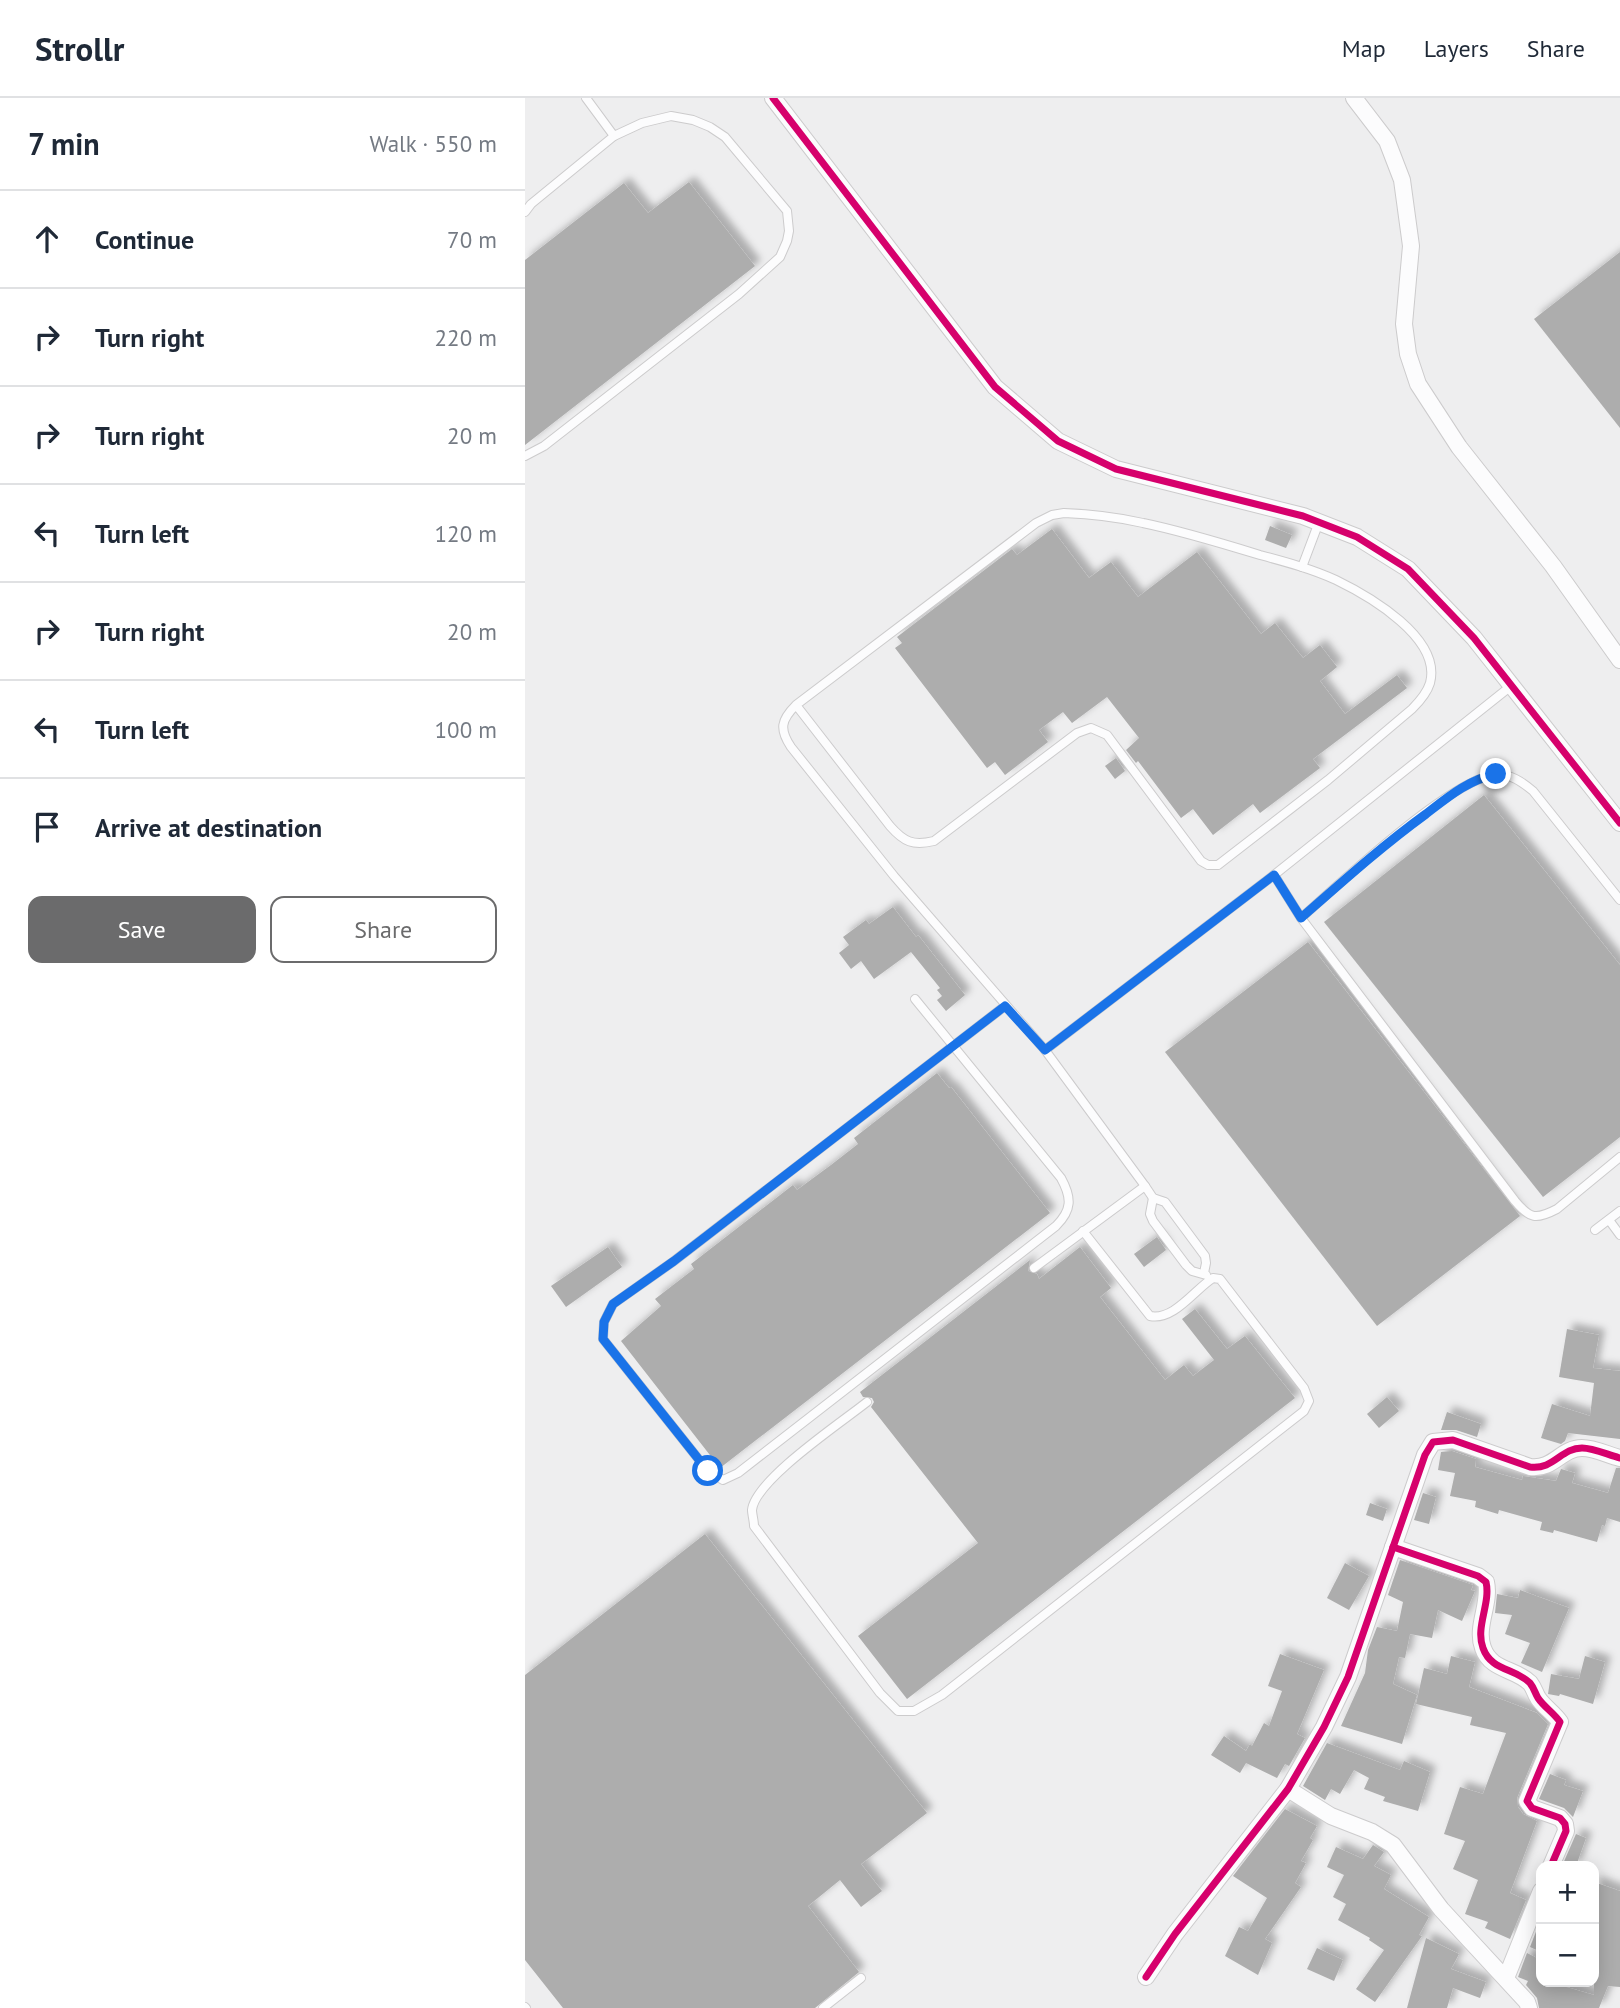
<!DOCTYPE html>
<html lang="en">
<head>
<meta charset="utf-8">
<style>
  :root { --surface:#fff; --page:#f2f2f3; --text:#1f2937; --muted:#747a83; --line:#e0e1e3; --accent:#6b6b6c }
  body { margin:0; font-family:"PT Sans",sans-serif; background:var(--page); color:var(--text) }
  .controls { position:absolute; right:21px; bottom:21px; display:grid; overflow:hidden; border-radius:14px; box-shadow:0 4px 18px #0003 }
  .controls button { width:63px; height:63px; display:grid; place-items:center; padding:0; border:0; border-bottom:2px solid var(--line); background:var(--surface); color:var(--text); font:35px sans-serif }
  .stop { position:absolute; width:21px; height:21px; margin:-16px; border:5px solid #1a73e8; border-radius:50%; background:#fff }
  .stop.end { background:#1a73e8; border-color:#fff; box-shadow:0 2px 7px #0008 }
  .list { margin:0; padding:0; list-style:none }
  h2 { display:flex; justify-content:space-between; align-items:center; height:91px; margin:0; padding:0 28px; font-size:30px }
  h2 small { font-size:23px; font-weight:400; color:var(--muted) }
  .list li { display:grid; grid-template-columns:46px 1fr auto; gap:21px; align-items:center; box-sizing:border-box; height:98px; padding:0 28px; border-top:2px solid var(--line) }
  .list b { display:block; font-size:26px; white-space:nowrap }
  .list em { font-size:23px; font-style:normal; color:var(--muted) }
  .actions { display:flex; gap:14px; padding:21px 28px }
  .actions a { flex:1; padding:16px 0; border:2px solid var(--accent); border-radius:14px; text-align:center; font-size:24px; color:var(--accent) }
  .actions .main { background:var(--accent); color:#fff }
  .icon { flex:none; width:38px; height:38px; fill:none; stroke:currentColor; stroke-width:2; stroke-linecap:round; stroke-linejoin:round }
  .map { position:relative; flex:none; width:1095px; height:1910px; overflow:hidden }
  header { display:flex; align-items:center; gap:42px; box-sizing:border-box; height:98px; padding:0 35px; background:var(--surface); border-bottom:2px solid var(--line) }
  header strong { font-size:33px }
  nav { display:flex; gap:38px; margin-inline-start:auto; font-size:24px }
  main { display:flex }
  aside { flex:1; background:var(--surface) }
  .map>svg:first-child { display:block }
  .building { fill:#adadad; filter:url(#shadow) }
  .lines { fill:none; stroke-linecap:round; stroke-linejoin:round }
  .service-casing { stroke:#cccbcc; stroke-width:10 }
  .minor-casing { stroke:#cccbcc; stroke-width:18 }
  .service { stroke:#fcfcfd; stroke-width:8 }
  .minor { stroke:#fcfcfd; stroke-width:16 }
  .cycleway-casing { stroke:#fcfafd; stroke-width:11 }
  .cycleway { stroke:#d6006c; stroke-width:7 }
  .route { stroke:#1a73e8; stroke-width:9 }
</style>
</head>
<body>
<header>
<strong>Strollr</strong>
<nav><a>Map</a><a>Layers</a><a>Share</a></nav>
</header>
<main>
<aside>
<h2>7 min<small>Walk · 550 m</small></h2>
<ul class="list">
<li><svg class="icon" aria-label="ahead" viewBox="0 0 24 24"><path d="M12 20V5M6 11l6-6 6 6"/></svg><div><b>Continue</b></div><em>70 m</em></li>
<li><svg class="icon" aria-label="right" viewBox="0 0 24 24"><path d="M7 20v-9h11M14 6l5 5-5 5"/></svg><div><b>Turn right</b></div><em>220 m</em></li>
<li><svg class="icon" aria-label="right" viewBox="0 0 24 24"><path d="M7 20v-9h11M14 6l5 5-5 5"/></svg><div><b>Turn right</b></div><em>20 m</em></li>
<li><svg class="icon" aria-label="left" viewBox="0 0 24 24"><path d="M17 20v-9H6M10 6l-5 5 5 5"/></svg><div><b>Turn left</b></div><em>120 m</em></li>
<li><svg class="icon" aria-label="right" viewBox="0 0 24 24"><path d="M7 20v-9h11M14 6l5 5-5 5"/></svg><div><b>Turn right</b></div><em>20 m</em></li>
<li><svg class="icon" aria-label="left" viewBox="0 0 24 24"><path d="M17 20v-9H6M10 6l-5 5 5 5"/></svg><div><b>Turn left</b></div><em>100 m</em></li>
<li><svg class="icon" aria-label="arrive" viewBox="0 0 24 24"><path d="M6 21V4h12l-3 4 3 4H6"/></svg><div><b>Arrive at destination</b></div></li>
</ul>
<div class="actions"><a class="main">Save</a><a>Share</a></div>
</aside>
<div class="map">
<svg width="1095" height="1910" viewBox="0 0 1095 1910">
  <defs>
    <filter id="shadow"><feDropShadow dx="6" dy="-6" stdDeviation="3.5" flood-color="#0004"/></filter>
  </defs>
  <rect width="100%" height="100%" fill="#eeeeef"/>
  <g class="building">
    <polygon points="164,84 230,168 0,347 0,162 99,85 123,115"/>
    <polygon points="1095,154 1095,330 1009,221"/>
    <polygon points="745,428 767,437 761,450 740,442"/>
    <polygon points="527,431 564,480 586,464 613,499 672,454 736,536 750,525 778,560 795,547 812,569 795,583 820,616 872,577 882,590 788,661 795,670 735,715 728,706 688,737 668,711 656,720 613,663 611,665 601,652 614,640 582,599 547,625 538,614 514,632 523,644 480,677 470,664 462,670 370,550 377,545 372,539 487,451 492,457"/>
    <polygon points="591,660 600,673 590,681 580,668"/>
    <polygon points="959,697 1095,867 1095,1039 1018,1099 799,824"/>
    <polygon points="368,809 391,839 393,837 440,897 421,913 412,902 417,898 412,892 415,890 386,854 349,881 336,863 326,871 314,855 324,847 318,839 341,822 344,826"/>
    <polygon points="783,844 995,1118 852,1228 640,954"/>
    <polygon points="412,975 424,990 426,989 525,1115 195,1370 96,1243 136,1208 130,1201 169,1171 166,1166 268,1087 272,1092 306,1067 333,1046 329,1040"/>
    <polygon points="632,1139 641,1152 619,1169 609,1156"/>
    <polygon points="83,1149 97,1169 41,1209 26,1188"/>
    <polygon points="555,1149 586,1190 575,1199 640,1282 659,1267 668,1278 689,1262 657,1221 670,1211 702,1251 720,1238 770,1300 382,1601 333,1538 453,1445 346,1309 349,1304 347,1300 338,1299 335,1294 505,1162 503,1173 512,1176 514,1181"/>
    <polygon points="1042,1231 1074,1237 1068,1270 1095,1273 1095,1341 1043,1335 1040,1343 1036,1346 1016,1340 1027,1306 1065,1318 1069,1285 1034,1279"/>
    <polygon points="862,1299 874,1313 854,1330 842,1316"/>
    <polygon points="922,1314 956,1326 952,1339 931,1332 916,1332"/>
    <polygon points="927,1353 951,1361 950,1369 997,1382 998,1378 1031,1383 1036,1371 1050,1375 1047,1385 1083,1395 1091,1370 1095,1370 1095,1424 1082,1420 1080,1428 1077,1427 1072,1444 1029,1432 1028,1435 1015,1432 1017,1424 974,1412 973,1416 950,1409 951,1403 925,1398 930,1375 913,1372 916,1354"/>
    <polygon points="898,1395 911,1399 904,1426 889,1422"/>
    <polygon points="845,1405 862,1411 858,1423 841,1417"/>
    <polygon points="180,1436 402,1715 336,1766 357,1793 336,1809 315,1782 283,1808 334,1874 290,1910 38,1910 0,1862 0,1577"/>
    <polygon points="875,1462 948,1487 946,1492 950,1493 937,1523 913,1512 907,1540 885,1536 880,1560 874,1559 868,1586 892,1597 877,1646 816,1628 840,1575 843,1552 852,1529 872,1533 878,1504 863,1497"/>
    <polygon points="820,1465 844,1478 824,1512 802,1500"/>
    <polygon points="995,1492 1044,1510 1017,1574 996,1565 1005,1545 980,1536 987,1517 970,1515 972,1496 993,1500"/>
    <polygon points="755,1556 799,1572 772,1636 780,1640 764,1668 760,1666 752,1680 721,1665 715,1675 686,1657 699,1638 721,1653 725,1646 727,1648 739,1625 744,1628 757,1593 743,1588"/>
    <polygon points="926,1558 950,1564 944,1589 1012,1615 1023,1626 992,1700 993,1709 998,1716 1012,1723 985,1795 1001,1802 985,1841 960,1830 963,1824 940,1816 953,1782 928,1771 940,1743 919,1736 935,1689 958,1696 981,1635 945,1627 947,1619 891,1606 899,1570 922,1576"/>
    <polygon points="1060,1558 1080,1564 1068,1606 1035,1596 1034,1598 1023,1596 1026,1576 1054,1581"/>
    <polygon points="802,1645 875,1672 879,1663 905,1674 893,1713 858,1703 860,1699 839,1691 844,1680 829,1672 815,1696 806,1691 800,1702 778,1688"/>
    <polygon points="1025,1676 1041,1682 1039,1687 1058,1693 1048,1719 1039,1710 1014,1701"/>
    <polygon points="760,1711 792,1728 785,1740 788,1742 776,1763 781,1765 770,1785 776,1789 740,1841 747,1845 733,1877 700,1858 714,1829 723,1833 742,1800 708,1778"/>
    <polygon points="1051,1736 1061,1740 1051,1768 1037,1768"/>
    <polygon points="848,1747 859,1754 849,1768 866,1777 859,1791 904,1819 894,1837 897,1838 850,1904 831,1891 859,1852 844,1842 845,1840 813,1822 821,1806 808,1799 819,1777 802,1769 811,1749 838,1761"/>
    <polygon points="1069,1784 1095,1793 1095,1889 1083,1888 1074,1910 1014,1910 1012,1900 1001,1887 1003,1883 993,1879 1002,1855 1014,1861 1016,1856 1016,1884 1024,1884 1069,1897"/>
    <polygon points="1016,1821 1016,1854 1005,1849"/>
    <polygon points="901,1840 934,1856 926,1871 961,1884 955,1900 928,1890 922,1910 882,1910"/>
    <polygon points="792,1850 818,1862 809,1883 782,1871"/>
  </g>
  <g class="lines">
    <g class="service-casing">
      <g id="service">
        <polyline points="0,114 6,106 89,38"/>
        <polyline points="0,358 19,348 214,196 255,159 262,143 264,133 262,113 200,39 185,29 168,22 146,18 117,25 89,38 61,0"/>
        <polyline points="777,469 794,424"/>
        <path d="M271 607 365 728C379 744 388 748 409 743L552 635 566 630 582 637 676 763 683 767H693L803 682 887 611C895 603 902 595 905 585 917 540 844 498 811 482 787 471 761 464 735 457 696 445 657 433 618 425 592 419 565 416 539 415L527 417 511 425 271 607C256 622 254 631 266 649L369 778 520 952 620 1088"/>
        <path d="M749 777 776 820 990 1103C1005 1121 1011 1122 1032 1111L1095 1059"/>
        <path d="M776 820C812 788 927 680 970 677 985 675 997 684 1008 693L1095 802"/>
        <path d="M390 901 536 1080C547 1100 547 1112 531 1128L213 1375 198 1382 183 1373 78 1241 79 1224 88 1206 149 1163 480 908"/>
        <polyline points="520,952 749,777 986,588"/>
        <polyline points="628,1100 625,1116 628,1123 661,1167 667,1173 681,1177"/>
        <polyline points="1084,1122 1095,1137"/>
        <polyline points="1070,1132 1095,1113"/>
        <polyline points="509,1170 620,1088 628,1100 640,1104 680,1158 681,1165 679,1175"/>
        <path d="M342 1304C317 1324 230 1382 227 1412 227 1416 229 1423 229 1428L355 1595 373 1613H389L417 1597 779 1313 784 1303 779 1290 695 1181 688 1180C670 1191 649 1223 625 1218L558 1133"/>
        <polyline points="0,1909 1,1910"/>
        <polyline points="298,1910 336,1880"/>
      </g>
    </g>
    <g class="minor-casing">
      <g id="minor">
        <polyline points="248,0 470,289 533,343 591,371 778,418 832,439 883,471 949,540 1095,725"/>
        <polyline points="829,0 862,43 877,82 886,148 879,226 883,256 893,286 934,349 1028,468 1095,562"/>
        <path d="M868 1449 953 1478 961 1484C966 1505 950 1529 958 1550 966 1573 990 1570 1005 1585 1009 1590 1010 1595 1013 1600 1019 1609 1029 1615 1035 1624L1002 1703 1007 1710 1035 1720 1040 1726 1041 1733 1026 1768"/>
        <polyline points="763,1691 806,1718 847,1734 868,1747 916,1811 1002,1904 1004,1910"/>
        <path d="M621 1879 650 1836 763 1691 799 1629 823 1579 900 1357 908 1344 928 1342 1005 1369C1029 1372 1036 1350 1057 1350 1069 1350 1083 1357 1095 1360"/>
        <polyline points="981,1880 1016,1793"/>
      </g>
    </g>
    <use href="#service" class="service"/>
    <use href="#minor" class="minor"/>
    <g class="cycleway-casing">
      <g id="cycleway">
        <polyline points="248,0 470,289 533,343 591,371 778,418 832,439 883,471 949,540 1095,725"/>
        <path d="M868 1449 953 1478 961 1484C966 1505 950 1529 958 1550 966 1573 990 1570 1005 1585 1009 1590 1010 1595 1013 1600 1019 1609 1029 1615 1035 1624L1002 1703 1007 1710 1035 1720 1040 1726 1041 1733 1026 1768"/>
        <path d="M621 1879 650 1836 763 1691 799 1629 823 1579 900 1357 908 1344 928 1342 1005 1369C1029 1372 1036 1350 1057 1350 1069 1350 1083 1357 1095 1360"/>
      </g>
    </g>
    <use href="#cycleway" class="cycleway"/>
  </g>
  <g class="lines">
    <path class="route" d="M183 1373 78 1241 79 1224 88 1206 149 1163 480 908 520 952 749 777 776 820C817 784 857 748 901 716 923 699 943 682 971 676"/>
  </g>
</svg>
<div class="controls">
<button>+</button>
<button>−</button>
</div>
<div class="stop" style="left:183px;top:1373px"></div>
<div class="stop end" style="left:971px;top:676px"></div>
</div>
</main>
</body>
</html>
